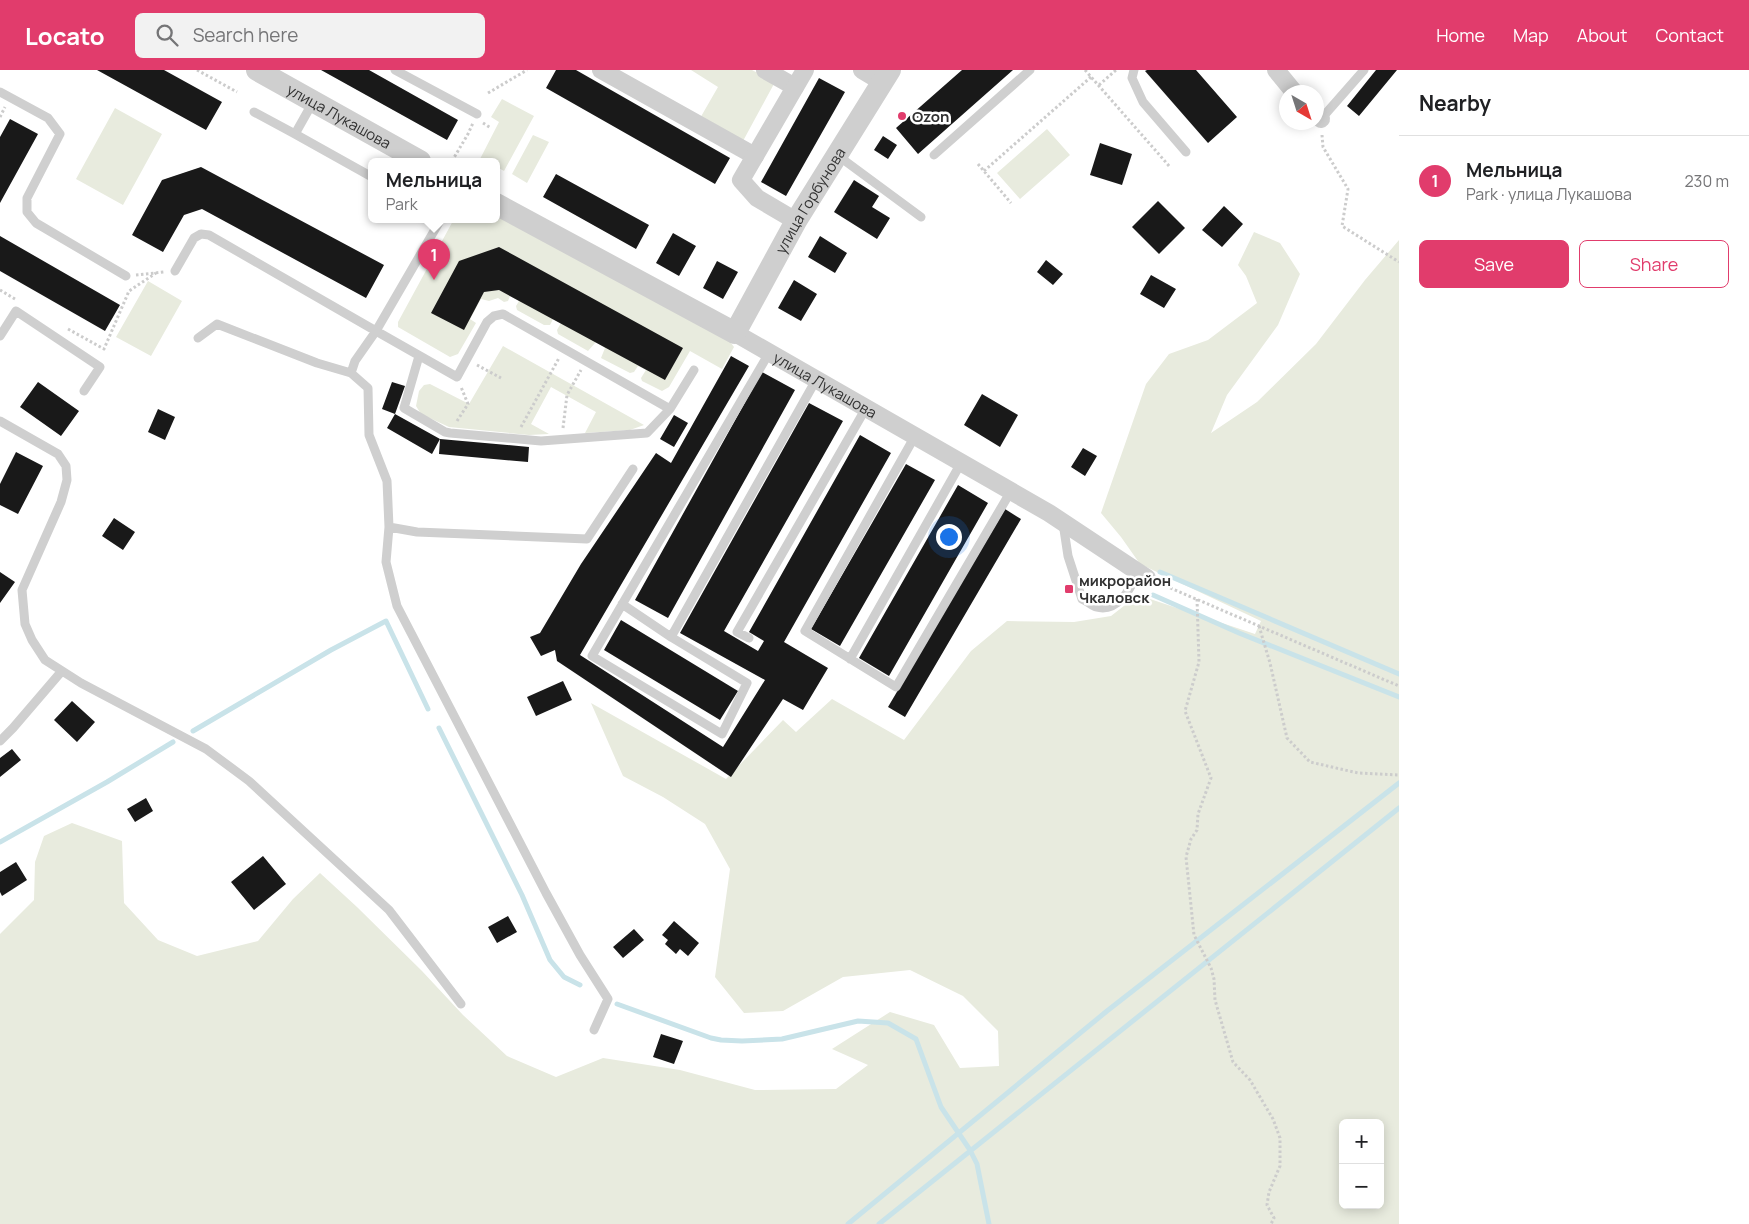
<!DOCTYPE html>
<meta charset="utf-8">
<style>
:root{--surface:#fff;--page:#f2f2f2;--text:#202124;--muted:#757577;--line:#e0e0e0;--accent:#e13c6c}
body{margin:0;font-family:Manrope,sans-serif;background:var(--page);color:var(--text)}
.controls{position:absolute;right:15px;bottom:15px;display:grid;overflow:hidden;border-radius:8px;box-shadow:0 2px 12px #0003}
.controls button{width:45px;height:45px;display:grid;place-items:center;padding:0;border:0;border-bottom:1px solid var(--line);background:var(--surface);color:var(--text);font:25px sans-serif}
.compass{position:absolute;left:1279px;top:15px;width:45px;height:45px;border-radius:50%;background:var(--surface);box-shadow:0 2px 12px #0003;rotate:141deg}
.you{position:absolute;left:948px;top:466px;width:18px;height:18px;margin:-12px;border:4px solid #fff;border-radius:50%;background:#1a73e8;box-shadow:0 0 0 8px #1a73e833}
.badge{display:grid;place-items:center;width:32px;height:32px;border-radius:50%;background:var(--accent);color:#fff;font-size:16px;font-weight:700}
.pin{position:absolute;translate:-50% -41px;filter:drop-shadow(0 1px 2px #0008)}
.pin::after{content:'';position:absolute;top:26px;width:18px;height:15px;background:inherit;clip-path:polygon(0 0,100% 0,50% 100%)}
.popup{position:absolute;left:368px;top:88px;width:132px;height:65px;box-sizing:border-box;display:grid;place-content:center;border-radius:8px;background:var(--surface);filter:drop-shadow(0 1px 4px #0005);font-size:16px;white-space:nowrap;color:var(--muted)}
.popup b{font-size:19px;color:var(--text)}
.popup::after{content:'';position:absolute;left:50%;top:100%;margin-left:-10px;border:10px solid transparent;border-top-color:var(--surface)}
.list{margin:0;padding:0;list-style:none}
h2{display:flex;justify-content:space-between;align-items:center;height:65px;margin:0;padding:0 20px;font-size:21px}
h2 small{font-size:16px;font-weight:400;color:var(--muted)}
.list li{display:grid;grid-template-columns:32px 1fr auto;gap:15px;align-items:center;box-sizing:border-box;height:90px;padding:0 20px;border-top:1px solid var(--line)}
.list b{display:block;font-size:19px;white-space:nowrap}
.list p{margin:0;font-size:16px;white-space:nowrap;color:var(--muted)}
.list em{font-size:16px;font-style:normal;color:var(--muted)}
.actions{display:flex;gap:10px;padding:15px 20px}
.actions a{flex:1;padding:11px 0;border:1px solid var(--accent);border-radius:8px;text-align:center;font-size:18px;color:var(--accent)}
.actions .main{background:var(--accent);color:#fff}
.icon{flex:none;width:28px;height:28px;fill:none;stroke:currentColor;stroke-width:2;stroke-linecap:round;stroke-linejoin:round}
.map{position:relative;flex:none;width:1399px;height:1154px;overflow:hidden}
header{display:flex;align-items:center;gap:30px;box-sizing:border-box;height:70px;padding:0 25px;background:var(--accent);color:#fff}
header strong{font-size:24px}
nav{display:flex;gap:28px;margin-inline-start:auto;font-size:18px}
.search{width:350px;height:45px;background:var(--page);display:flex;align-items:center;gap:12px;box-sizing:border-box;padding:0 18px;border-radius:8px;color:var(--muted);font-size:19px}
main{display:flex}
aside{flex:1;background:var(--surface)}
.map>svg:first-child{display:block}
</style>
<header>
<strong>Locato</strong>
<div class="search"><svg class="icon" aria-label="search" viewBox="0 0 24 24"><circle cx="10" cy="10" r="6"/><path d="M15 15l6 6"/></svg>Search here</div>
<nav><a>Home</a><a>Map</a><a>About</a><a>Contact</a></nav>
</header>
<main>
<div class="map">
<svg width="1399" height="1154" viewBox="0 0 1399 1154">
<rect width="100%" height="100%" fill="#fff"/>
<path fill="#e8ebde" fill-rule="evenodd" d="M 691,0 L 752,0 L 775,12 L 743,71 L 699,50 L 718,17 Z
M 502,29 L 534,46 L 504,101 L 497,97 L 496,91 L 485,91 L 480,89 L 499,52 L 491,47 Z
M 115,38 L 162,64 L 123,135 L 76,109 Z
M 1047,59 L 1070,85 L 1020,129 L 997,103 Z
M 533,65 L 549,72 L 527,113 L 512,104 Z
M 497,139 L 728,269 L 734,277 L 722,299 L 690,281 L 669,317 L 662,321 L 642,311 L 641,308 L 646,300 L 638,296 L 634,302 L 630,303 L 601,288 L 605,278 L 596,272 L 588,281 L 558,264 L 557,260 L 561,253 L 553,249 L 550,255 L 544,255 L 517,240 L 516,236 L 519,231 L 510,226 L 508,231 L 504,232 L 498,228 L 489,231 L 481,229 L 470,249 L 476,253 L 458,284 L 450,287 L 398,257 L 398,252 L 454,149 L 496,149 Z
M 1254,162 L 1280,173 L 1300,204 L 1278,255 L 1227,325 L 1211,363 L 1257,332 L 1316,274 L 1365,210 L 1399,170 L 1399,1154 L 0,1154 L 0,864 L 34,830 L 35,792 L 44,766 L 72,753 L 122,771 L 124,833 L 158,870 L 197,886 L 258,871 L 293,829 L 320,803 L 357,837 L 422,901 L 463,945 L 507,986 L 556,1007 L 603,988 L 680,1000 L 755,1020 L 836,1019 L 868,995 L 832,979 L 890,942 L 934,955 L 960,998 L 999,996 L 998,961 L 963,926 L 910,900 L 843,907 L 783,941 L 744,943 L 715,907 L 730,799 L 705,754 L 663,727 L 623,706 L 591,633 L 726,709 L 783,650 L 796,662 L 832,629 L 904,670 L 971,581 L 1007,551 L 1074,552 L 1111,546 L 1138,525 L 1255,564 L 1261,551 L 1140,494 L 1121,467 L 1101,443 L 1146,314 L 1169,284 L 1208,270 L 1257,233 L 1246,206 L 1238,195 ZM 1343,1053 L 1380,1053 L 1380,1135 L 1343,1135 Z
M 148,211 L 182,231 L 151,286 L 116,267 Z
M 503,276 L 644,355 L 630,360 L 585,363 L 596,342 L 551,317 L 531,354 L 549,364 L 529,365 L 449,357 L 421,344 L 416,336 L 419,321 L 424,315 L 430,314 L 469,334 Z"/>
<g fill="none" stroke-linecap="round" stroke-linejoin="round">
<path stroke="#c9e3e9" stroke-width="5" d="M 1160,502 L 1399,604
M 1153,525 L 1239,563 L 1399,627
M 439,658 L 522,825 L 550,890 L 564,907 L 580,915
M 193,661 L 331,580 L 386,551 L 428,639
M 0,772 L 107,712 L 173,672
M 617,934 L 711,968 L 721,970 L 742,971 L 782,969 L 858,951 L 888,953 L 916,969 L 941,1037 L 970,1080 L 977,1094 L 989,1154
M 848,1154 L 1107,941 L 1399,713
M 879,1154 L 1399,738"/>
</g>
<path fill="#191919" d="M 97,0 L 164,0 L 222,32 L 206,60 Z
M 321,0 L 369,0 L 458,50 L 447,70 Z
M 556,0 L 576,0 L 730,88 L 715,114 L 546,18 Z
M 962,0 L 1013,0 L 918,84 L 896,58 Z
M 1147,0 L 1196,0 L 1237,47 L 1208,73 L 1145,1 Z
M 1376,0 L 1397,0 L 1359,46 L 1347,36 Z
M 819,8 L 845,22 L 786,126 L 761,112 Z
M 10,49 L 38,64 L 0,133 L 0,67 Z
M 883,66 L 897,75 L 888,89 L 874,80 Z
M 1100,73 L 1132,84 L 1122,115 L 1090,105 Z
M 201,97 L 384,195 L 366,228 L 202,139 L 184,145 L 163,182 L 132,165 L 162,110 Z
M 556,104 L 649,155 L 636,179 L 543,127 Z
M 854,110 L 879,126 L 872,137 L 890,148 L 877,169 L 834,142 Z
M 1158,131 L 1185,158 L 1159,184 L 1132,157 Z
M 1224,136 L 1243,154 L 1222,177 L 1202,160 Z
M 673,163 L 696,176 L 679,206 L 656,193 Z
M 0,166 L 120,235 L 105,261 L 0,201 Z
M 820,166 L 847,183 L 835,203 L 808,187 Z
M 499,177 L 683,278 L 665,310 L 499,220 L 484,222 L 464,260 L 431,243 L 459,191 Z
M 1046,190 L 1063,204 L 1053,215 L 1037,202 Z
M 717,191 L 738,202 L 723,229 L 703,218 Z
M 1151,205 L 1176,219 L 1164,238 L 1140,224 Z
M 794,210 L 817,224 L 801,251 L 778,238 Z
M 731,286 L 749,296 L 580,585 L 723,677 L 765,610 L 680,563 L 809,333 L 843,351 L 724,561 L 758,581 L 764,571 L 749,562 L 860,365 L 891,383 L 784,572 L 828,598 L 803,640 L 783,629 L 731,707 L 557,591 L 555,580 L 541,586 L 530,567 L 540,563 L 581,494 L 656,383 L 671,393 Z
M 762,302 L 795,320 L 668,548 L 635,530 Z
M 38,312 L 79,341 L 61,366 L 20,337 Z
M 392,312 L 405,316 L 395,344 L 382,339 Z
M 982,324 L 1018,345 L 1000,377 L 964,355 Z
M 158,339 L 175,347 L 165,370 L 148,362 Z
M 395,344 L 440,369 L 432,384 L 387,358 Z
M 674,345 L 688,353 L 674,377 L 660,369 Z
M 440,369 L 529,377 L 528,392 L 439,384 Z
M 1083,378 L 1097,386 L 1085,406 L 1071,397 Z
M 16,382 L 43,396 L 18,444 L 0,435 L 0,414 Z
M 906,394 L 935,410 L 840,576 L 811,559 Z
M 958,415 L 988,433 L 889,606 L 859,588 Z
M 1005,439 L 1021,449 L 905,647 L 888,637 Z
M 114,448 L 135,462 L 123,480 L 102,466 Z
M 0,502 L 15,512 L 0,533 Z
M 621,550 L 738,621 L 720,650 L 604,580 Z
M 563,611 L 572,630 L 536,646 L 527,627 Z
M 72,631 L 95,652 L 77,672 L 54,650 Z
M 12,679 L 21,690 L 0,707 L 0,688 Z
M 146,728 L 153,741 L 135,752 L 127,739 Z
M 263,786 L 286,814 L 254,840 L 231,812 Z
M 16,792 L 27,810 L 2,826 L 0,822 L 0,802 Z
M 508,846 L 517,862 L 497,873 L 488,857 Z
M 674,851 L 699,873 L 688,886 L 680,879 L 676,884 L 665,874 L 668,870 L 662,865 Z
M 634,859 L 644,870 L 623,888 L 613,877 Z
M 661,964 L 683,971 L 674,994 L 653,987 Z"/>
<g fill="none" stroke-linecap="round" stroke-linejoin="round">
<path stroke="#ccc" stroke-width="3" stroke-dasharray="2.5 2.5" stroke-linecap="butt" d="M 197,0 L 237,22
M 1085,0 L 1170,97
M 1099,15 L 1116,0
M 488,23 L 527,0
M 0,47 L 5,37
M 483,53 L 491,58
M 1322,65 L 1323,77 L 1348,119 L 1342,156 L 1399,192
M 452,91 L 468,64 L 473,53
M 978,94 L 1011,133
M 984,101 L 1091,7
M 136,205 L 164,202
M 0,220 L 15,229
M 68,259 L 104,279 L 129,221 L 156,203
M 477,295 L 501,308
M 457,351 L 468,334 L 461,317
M 521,357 L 559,288
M 563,358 L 567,325 L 581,300
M 1161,514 L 1399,616
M 1197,529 L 1199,592 L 1185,641 L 1211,708 L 1198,744 L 1197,760 L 1191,769 L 1186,787 L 1194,865 L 1211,898 L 1214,909 L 1215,930 L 1233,992 L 1250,1010 L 1273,1049 L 1280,1068 L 1280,1096 L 1269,1122 L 1267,1135 L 1274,1148 L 1271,1154
M 1259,556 L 1270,593 L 1287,668 L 1310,692 L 1358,703 L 1399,705"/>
<path stroke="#cfcfcf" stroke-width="9" d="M 395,0 L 477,44
M 1134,0 L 1132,8 L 1143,32 L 1186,82
M 0,22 L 48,48 L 60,64 L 27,128 L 27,142 L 36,153 L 126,206
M 313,32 L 295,64 L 372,107
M 254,42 L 295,64
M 1321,49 L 1364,0
M 837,85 L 921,147
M 934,85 L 1030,0
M 441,149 L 376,261 L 457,307 L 487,252 L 494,246 L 503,244 L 670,339 L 694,300
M 175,201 L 194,168 L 201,164 L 209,165 L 376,261 L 355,291 L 351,303
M 0,266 L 16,241 L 100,297 L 84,321
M 198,268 L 217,254 L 317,293 L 351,303 L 368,318 L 369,365 L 387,411 L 389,457 L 386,492 L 397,536 L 546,823 L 580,885 L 608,929 L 594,960
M 419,286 L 404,338 L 445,362 L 450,363 L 541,371 L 647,363 L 670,339
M 0,351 L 58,384 L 66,396 L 67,410 L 61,432 L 22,520 L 25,554 L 32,570 L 45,590 L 81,613 L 206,679 L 249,711 L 389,840 L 461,934
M 915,366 L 805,561 L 896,617 L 1011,421
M 1063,453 L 1068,486 L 1082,529 C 1087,531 1092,536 1096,537 C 1118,543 1130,519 1139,502
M 389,457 L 417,462 L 587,469 L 633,399
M 622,534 L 671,567 L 747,613 L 722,664 L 592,586 L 769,283
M 671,567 L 816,310
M 749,568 L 737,562 L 866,338
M 850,589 L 961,393
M 0,671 L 13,658 L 61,602"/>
<g stroke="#cfcfcf" stroke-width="18">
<path d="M 601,0 L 755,86"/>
<path d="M 765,0 L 795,17"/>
<path d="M 862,0 L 882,12"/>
<path d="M 1276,0 L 1294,22"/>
<path d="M 1316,45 L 1321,49"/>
<path d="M 796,151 L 757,128 L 741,110 L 805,0"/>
<path id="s1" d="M 735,263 L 1049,443 L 1147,508"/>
</g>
<g stroke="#cfcfcf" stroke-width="22">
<path id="s2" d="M 257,0 L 420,91"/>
<path id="s3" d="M 496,134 L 735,263 L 796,151 L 890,0"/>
</g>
</g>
<g fill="#e13c6c" stroke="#fff" stroke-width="2">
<circle cx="902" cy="46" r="5"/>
<rect x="1064" y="514" width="10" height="10" rx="2.5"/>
</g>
<g text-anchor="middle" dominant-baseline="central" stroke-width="5" stroke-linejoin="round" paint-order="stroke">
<g font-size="15" fill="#323232" stroke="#fff">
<text stroke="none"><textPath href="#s2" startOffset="94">улица Лукашова</textPath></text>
<text stroke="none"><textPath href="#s3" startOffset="424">улица Горбунова</textPath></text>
<text stroke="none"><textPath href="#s1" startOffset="104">улица Лукашова</textPath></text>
</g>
<g font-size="15" font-weight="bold" fill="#323232" stroke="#fff" text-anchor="start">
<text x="912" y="46">Ozon</text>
<text x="1079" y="510">микрорайон<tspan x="1079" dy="17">Чкаловск</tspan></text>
</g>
</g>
</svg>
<div class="controls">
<button>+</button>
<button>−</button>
</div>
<svg class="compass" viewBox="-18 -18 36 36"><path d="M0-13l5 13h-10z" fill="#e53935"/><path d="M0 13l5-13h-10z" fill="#757577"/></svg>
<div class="you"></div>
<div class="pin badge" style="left:434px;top:210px">1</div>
<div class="popup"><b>Мельница</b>Park</div>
</div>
<aside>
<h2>Nearby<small></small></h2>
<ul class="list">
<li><span class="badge">1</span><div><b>Мельница</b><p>Park · улица Лукашова</p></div><em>230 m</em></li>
</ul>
<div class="actions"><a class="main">Save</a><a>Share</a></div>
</aside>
</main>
